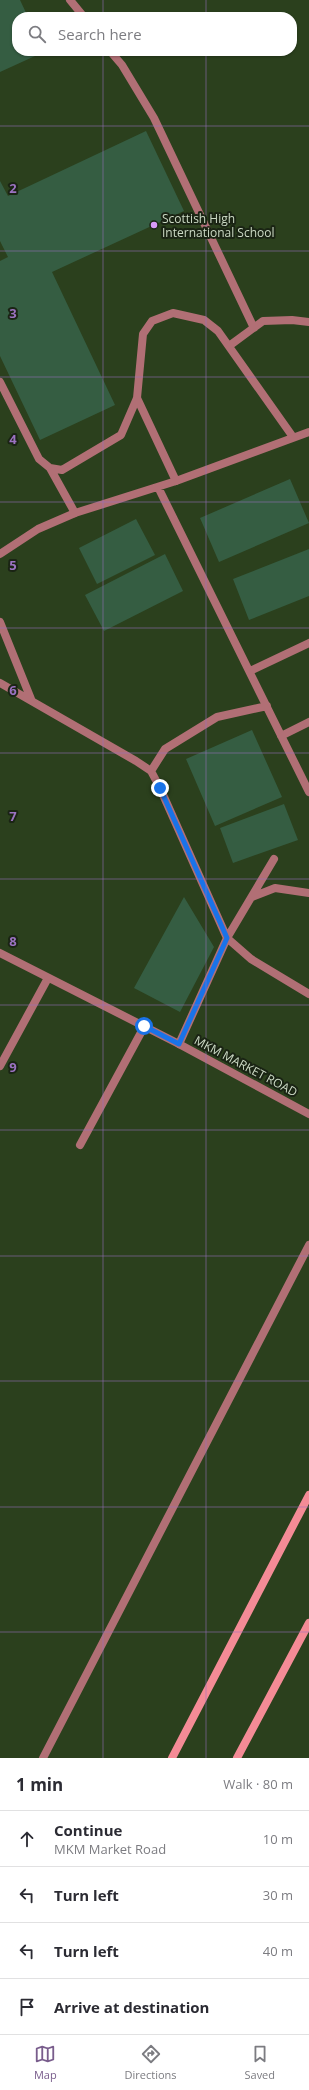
<!DOCTYPE html>
<meta charset="utf-8">
<style>
:root{--surface:#fff;--page:#f7f7f7;--text:#2b2b33;--muted:#7c7c81;--line:#e1e1e2;--accent:#795d8c}
body{margin:0;font-family:"Open Sans",sans-serif;background:var(--page);color:var(--text)}
.stop{position:absolute;width:12px;height:12px;margin:-9px;border:3px solid #1a73e8;border-radius:50%;background:#fff}
.stop.end{background:#1a73e8;border-color:#fff;box-shadow:0 1px 4px #0008}
.list{margin:0;padding:0;list-style:none}
h2{display:flex;justify-content:space-between;align-items:center;height:52px;margin:0;padding:0 16px;font-size:17px}
h2 small{font-size:13px;font-weight:400;color:var(--muted)}
.list li{display:grid;grid-template-columns:26px 1fr auto;gap:12px;align-items:center;box-sizing:border-box;height:56px;padding:0 16px;border-top:1px solid var(--line)}
.list b{display:block;font-size:15px;white-space:nowrap}
.list p{margin:0;font-size:13px;white-space:nowrap;color:var(--muted)}
.list em{font-size:13px;font-style:normal;color:var(--muted)}
.icon{flex:none;width:22px;height:22px;fill:none;stroke:currentColor;stroke-width:2;stroke-linecap:round;stroke-linejoin:round}
.map{position:relative;flex:none;width:309px;height:1758px;overflow:hidden}
.search{position:absolute;background:var(--surface);box-shadow:0 1px 3px #0004;left:12px;right:12px;top:12px;height:44px;display:flex;align-items:center;gap:10px;box-sizing:border-box;padding:0 14px;border-radius:16px;color:var(--muted);font-size:15px}
.sheet{height:276px;background:var(--surface)}
nav{display:flex;justify-content:space-around;align-items:center;box-sizing:border-box;height:56px;border-top:1px solid var(--line);background:var(--surface);font-size:11px;color:var(--muted)}
nav a{display:grid;justify-items:center;gap:2px}
nav .on{color:var(--accent)}
.map>svg:first-child{display:block}
</style>
<div class="map">
<svg width="309" height="1758" viewBox="0 0 309 1758">
<rect width="100%" height="100%" fill="#2b401d"/>
<path fill="#355d42" d="M 0,0 L 20,0 L 28,17 L 17,17 L 17,51 L 46,51 L 0,72 Z
M 146,131 L 184,211 L 52,272 L 115,405 L 40,440 L 0,356 L 0,261 L 8,257 L 0,241 L 0,181 L 8,196 Z
M 290,479 L 309,523 L 219,562 L 200,518 Z
M 136,519 L 155,555 L 97,584 L 79,548 Z
M 309,549 L 309,596 L 249,620 L 233,579 Z
M 165,554 L 183,591 L 104,631 L 85,595 Z
M 252,730 L 282,797 L 215,826 L 186,759 Z
M 284,804 L 298,840 L 233,863 L 220,828 Z
M 184,897 L 214,947 L 180,1012 L 134,988 Z"/>
<g fill="none" stroke-linecap="round" stroke-linejoin="round">
<path stroke="#b16f75" stroke-width="8" d="M 70,0 L 84,17
M 110,51 L 122,65 L 154,118 L 254,328
M 229,346 L 263,321 L 292,320 L 309,322
M 0,382 L 39,459 L 50,468 L 62,470 L 121,435 L 137,398 L 143,334 L 152,321 L 173,313 L 204,320 L 218,331 L 293,437
M 137,398 L 176,481
M 50,468 L 75,513
M 0,1066 L 48,978
M 80,1145 L 144,1027"/>
<path stroke="#b16f75" stroke-width="8" d="M 158,487 L 309,792
M 0,554 L 38,529 L 75,513 L 176,481 L 309,432
M 0,622 L 31,699
M 250,671 L 309,643
M 0,683 L 136,761 L 151,771 L 160,788 L 227,938 L 179,1044
M 281,736 L 309,722
M 151,771 L 165,749 L 217,717 L 267,706
M 274,859 L 227,938 L 251,959 L 309,994
M 252,897 L 275,888 L 309,893
M 43,1758 L 309,1245"/>
<path stroke="#b16f75" stroke-width="8" d="M 0,953 L 179,1044 L 309,1114"/>
<path stroke="#f48b96" stroke-width="8" d="M 172,1758 L 309,1495
M 237,1758 L 309,1623"/>
</g>
<g fill="none" stroke-linecap="round" stroke-linejoin="round">
<path stroke="#1a73e8" stroke-width="5" d="M 144,1026 L 179,1044 L 227,938 L 160,788"/>
</g>
<path fill="none" stroke="#9b72c1" stroke-width="1" stroke-opacity="0.55" d="M 103,0 L 103,17M 206,0 L 206,17M 103,51 L 103,1758M 206,51 L 206,1758M 0,126 L 309,126M 0,251 L 309,251M 0,377 L 309,377M 0,502 L 309,502M 0,628 L 309,628M 0,753 L 309,753M 0,879 L 309,879M 0,1005 L 309,1005M 0,1130 L 309,1130M 0,1256 L 309,1256M 0,1381 L 309,1381M 0,1507 L 309,1507M 0,1632 L 309,1632"/>
<circle fill="#d89af8" stroke="#1a2414" stroke-width="1.5" cx="154" cy="225" r="4"/>
<g text-anchor="middle" dominant-baseline="central" stroke-width="4" stroke-linejoin="round" paint-order="stroke">
<g font-size="12" fill="#ccdac5" stroke="#1a2414" text-anchor="start">
<text x="162" y="218">Scottish High<tspan x="162" dy="14">International School</tspan></text>
</g>
<g font-size="12" fill="#ccdac5" stroke="#1a2414">
<text transform="translate(246 1066) rotate(28)">MKM MARKET ROAD</text>
</g>
</g>
<g font-size="13" text-anchor="middle" font-weight="bold" fill="#9b72c1" stroke="#1a2414" stroke-width="4" stroke-linejoin="round" paint-order="stroke">
<text x="13" y="193">2</text>
<text x="13" y="318">3</text>
<text x="13" y="444">4</text>
<text x="13" y="570">5</text>
<text x="13" y="695">6</text>
<text x="13" y="821">7</text>
<text x="13" y="946">8</text>
<text x="13" y="1072">9</text>
</g>
</svg>
<div class="stop" style="left:144px;top:1026px"></div>
<div class="stop end" style="left:160px;top:788px"></div>
<div class="search"><svg class="icon" aria-label="search" viewBox="0 0 24 24"><circle cx="10" cy="10" r="6"/><path d="M15 15l6 6"/></svg>Search here</div>
</div>
<section class="sheet">
<h2>1 min<small>Walk · 80 m</small></h2>
<ul class="list">
<li><svg class="icon" aria-label="ahead" viewBox="0 0 24 24"><path d="M12 20V5M6 11l6-6 6 6"/></svg><div><b>Continue</b><p>MKM Market Road</p></div><em>10 m</em></li>
<li><svg class="icon" aria-label="left" viewBox="0 0 24 24"><path d="M17 20v-9H6M10 6l-5 5 5 5"/></svg><div><b>Turn left</b></div><em>30 m</em></li>
<li><svg class="icon" aria-label="left" viewBox="0 0 24 24"><path d="M17 20v-9H6M10 6l-5 5 5 5"/></svg><div><b>Turn left</b></div><em>40 m</em></li>
<li><svg class="icon" aria-label="arrive" viewBox="0 0 24 24"><path d="M6 21V4h12l-3 4 3 4H6"/></svg><div><b>Arrive at destination</b></div></li>
</ul>
</section>
<nav>
<a class="on"><svg class="icon" aria-label="map" viewBox="0 0 24 24"><path d="M3 6l6-2 6 2 6-2v14l-6 2-6-2-6 2zM9 4v14M15 6v14"/></svg>Map</a>
<a><svg class="icon" aria-label="directions" viewBox="0 0 24 24"><path d="M12 3l9 9-9 9-9-9zM9 14v-3h6M13 9l2 2-2 2"/></svg>Directions</a>
<a><svg class="icon" aria-label="saved" viewBox="0 0 24 24"><path d="M7 4h10v16l-5-4-5 4z"/></svg>Saved</a>
</nav>
